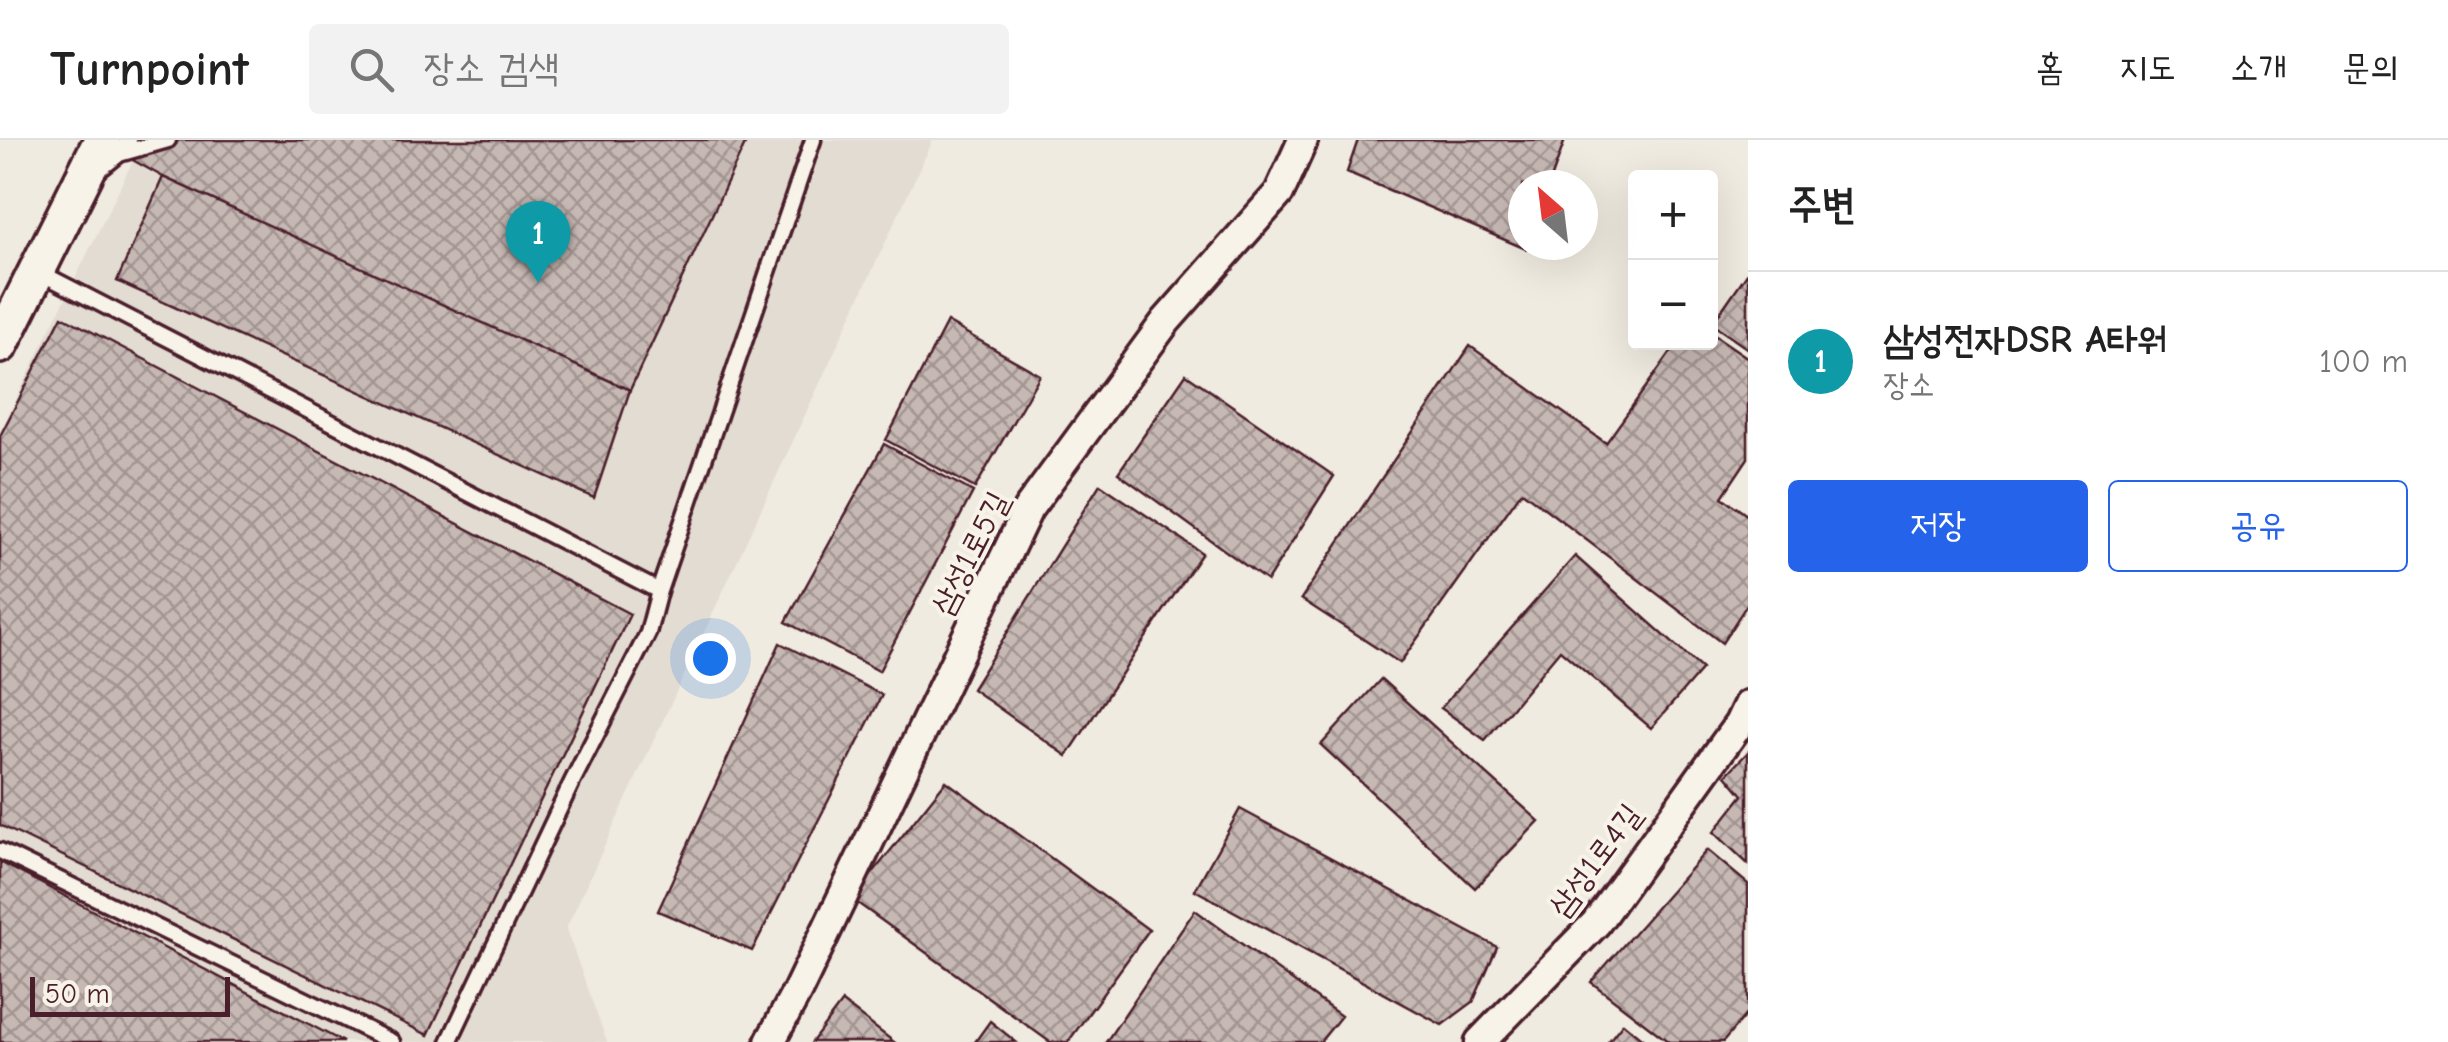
<!DOCTYPE html>
<html lang="ko">
<meta charset="utf-8">
<style>
:root{--surface:#fff;--page:#f2f2f2;--text:#222;--muted:#767676;--line:#e0e0e0;--accent:#2563eb}
body{margin:0;font-family:"Comic Neue","Poor Story",sans-serif;background:var(--page);color:var(--text)}
.controls{position:absolute;right:30px;top:30px;display:grid;overflow:hidden;border-radius:10px;box-shadow:0 10px 40px #0002}
.controls button{width:90px;height:90px;display:grid;place-items:center;padding:0;border:0;border-bottom:2px solid var(--line);background:var(--surface);color:var(--text);font:50px sans-serif}
.compass{position:absolute;left:1508px;top:30px;width:90px;height:90px;border-radius:50%;background:var(--surface);box-shadow:0 10px 40px #0002;rotate:332deg}
.scale{position:absolute;left:30px;bottom:25px;width:200px;box-sizing:border-box;padding-left:10px;border:5px solid #4a1f2b;border-top:0;font-size:28px;line-height:35px;white-space:nowrap;color:#4a1f2b;-webkit-text-stroke:8px #f7f3e8;paint-order:stroke}
.you{position:absolute;left:710px;top:518px;width:35px;height:35px;margin:-25px;border:8px solid #fff;border-radius:50%;background:#1a73e8;box-shadow:0 0 0 15px #1a73e833}
.badge{display:grid;place-items:center;width:65px;height:65px;border-radius:50%;background:var(--accent);color:#fff;font-size:32px;font-weight:700}
.pin{position:absolute;translate:-50% -82px;filter:drop-shadow(0 2px 5px #0008)}
.pin::after{content:'';position:absolute;top:52px;width:35px;height:30px;background:inherit;clip-path:polygon(0 0,100% 0,50% 100%)}
.list{margin:0;padding:0;list-style:none}
h2{display:flex;justify-content:space-between;align-items:center;height:130px;margin:0;padding:0 40px;font-size:42px}
h2 small{font-size:32px;font-weight:400;color:var(--muted)}
.list li{display:grid;grid-template-columns:65px 1fr auto;gap:30px;align-items:center;box-sizing:border-box;height:180px;padding:0 40px;border-top:2px solid var(--line)}
.list b{display:block;font-size:38px;white-space:nowrap}
.list p{margin:0;font-size:32px;white-space:nowrap;color:var(--muted)}
.list em{font-size:32px;font-style:normal;color:var(--muted)}
.actions{display:flex;gap:20px;padding:30px 40px}
.actions a{flex:1;padding:22px 0;border:2px solid var(--accent);border-radius:10px;text-align:center;font-size:35px;color:var(--accent)}
.actions .main{background:var(--accent);color:#fff}
.icon{flex:none;width:55px;height:55px;fill:none;stroke:currentColor;stroke-width:2;stroke-linecap:round;stroke-linejoin:round}
.map{position:relative;flex:none;width:1748px;height:902px;overflow:hidden}
header{display:flex;align-items:center;gap:60px;box-sizing:border-box;height:140px;padding:0 50px;background:var(--surface);border-bottom:2px solid var(--line)}
header strong{font-size:48px}
nav{display:flex;gap:55px;margin-inline-start:auto;font-size:35px}
.search{width:700px;height:90px;background:var(--page);display:flex;align-items:center;gap:25px;box-sizing:border-box;padding:0 35px;border-radius:10px;color:var(--muted);font-size:38px}
main{display:flex}
aside{flex:1;background:var(--surface)}
.map>svg:first-child{display:block}
</style>
<header>
<strong>Turnpoint</strong>
<div class="search"><svg class="icon" aria-label="search" viewBox="0 0 24 24"><circle cx="10" cy="10" r="6"/><path d="M15 15l6 6"/></svg>장소 검색</div>
<nav><a>홈</a><a>지도</a><a>소개</a><a>문의</a></nav>
</header>
<main>
<div class="map">
<svg width="1748" height="902" viewBox="0 0 1748 902">
<defs>
<pattern id="building-cross-hatch" width="8" height="8" patternUnits="userSpaceOnUse" patternTransform="scale(2.5)"><rect width="8" height="8" fill="#c6b8b3"/><path d="M0 0l8 8M0 8l8-8" fill="none" stroke="#a39592"/></pattern>
</defs>
<rect width="100%" height="100%" fill="#f0ebe0"/>
<filter id="ink" filterUnits="userSpaceOnUse"><feTurbulence type="fractalNoise" baseFrequency=".01" numOctaves="2"/><feDisplacementMap in="SourceGraphic" scale="20" xChannelSelector="R" yChannelSelector="G"/><feConvolveMatrix kernelMatrix="1 2 1 2 8 2 1 2 1" color-interpolation-filters="sRGB"/></filter>
<g filter="url(#ink)">
<path fill="#e3dcd2" d="M 143,0 L 933,0 L 566,789 L 607,902 L 0,902 L 0,292 Z"/>
<path fill="url(#building-cross-hatch)" stroke="#4a1f2b" stroke-width="2.5" d="M 129,0 L 747,0 L 630,250 L 163,37 L 122,14 Z
M 1358,0 L 1565,0 L 1549,45 L 1523,45 L 1526,109 L 1347,32 Z
M 163,37 L 630,250 L 594,358 L 117,141 Z
M 1748,132 L 1748,209 L 1712,184 Z
M 62,176 L 630,474 L 428,895 L 0,685 L 0,296 Z
M 947,182 L 1040,235 L 975,348 L 886,300 Z
M 1710,192 L 1748,218 L 1748,318 L 1722,357 L 1748,376 L 1748,463 L 1722,503 L 1522,351 L 1400,523 L 1301,459 L 1470,206 L 1606,303 L 1678,202 L 1710,202 Z
M 1186,234 L 1334,336 L 1267,441 L 1118,333 Z
M 884,304 L 973,352 L 879,531 L 786,482 Z
M 1100,344 L 1202,413 L 1067,616 L 972,549 Z
M 1575,416 L 1702,529 L 1651,588 L 1560,510 L 1485,600 L 1441,568 Z
M 780,503 L 882,555 L 752,811 L 658,771 Z
M 1381,539 L 1539,681 L 1475,748 L 1321,605 Z
M 1748,612 L 1748,724 L 1714,692 L 1743,655 L 1726,635 Z
M 946,641 L 1149,790 L 1068,902 L 1050,902 L 852,759 Z
M 1240,669 L 1497,807 L 1473,862 L 1442,885 L 1195,750 Z
M 1707,710 L 1748,744 L 1748,872 L 1723,902 L 1669,902 L 1591,842 Z
M 0,722 L 343,902 L 0,902 Z
M 1195,770 L 1341,876 L 1320,902 L 1106,902 Z
M 842,862 L 894,902 L 812,902 Z
M 990,881 L 1016,902 L 975,902 Z
M 1623,883 L 1646,902 L 1608,902 Z"/>
<g fill="none" stroke-linecap="round" stroke-linejoin="round">
<defs>
<path id="service" d="M 119,14 L 168,0
M 98,31 L 118,15 L 129,0
M 37,131 L 659,451
M 0,711 L 392,902
M 449,902 L 572,642 L 648,493 L 659,451 L 813,0"/>
<path id="minor" d="M 770,902 L 797,852 L 1028,369 L 1166,181 L 1279,53 L 1303,0
M 1480,902 L 1596,783 L 1739,584 L 1748,565"/>
<path id="tertiary" d="M 0,205 L 102,0"/>
</defs>
<use href="#service" stroke="#4a1f2b" stroke-width="21"/>
<use href="#minor" stroke="#4a1f2b" stroke-width="35"/>
<use href="#tertiary" stroke="#4a1f2b" stroke-width="42"/>
<use href="#service" stroke="#f7f3e8" stroke-width="14"/>
<use href="#minor" stroke="#f7f3e8" stroke-width="28"/>
<use href="#tertiary" stroke="#f7f3e8" stroke-width="35"/>
</g>
</g>
<g text-anchor="middle" dominant-baseline="central" stroke-width="8" stroke-linejoin="round" paint-order="stroke">
<g font-size="32" fill="#4a1f2b" stroke="#f7f3e8">
<text transform="translate(970 413) rotate(-63)">삼성1로5길</text>
<text transform="translate(1595 720) rotate(-53)">삼성1로4길</text>
</g>
</g>
</svg>
<div class="controls">
<button>+</button>
<button>−</button>
</div>
<svg class="compass" viewBox="-18 -18 36 36"><path d="M0-13l5 13h-10z" fill="#e53935"/><path d="M0 13l5-13h-10z" fill="#767676"/></svg>
<div class="scale">50 m</div>
<div class="you"></div>
<div class="pin badge" style="left:538px;top:143px;background:#0f9aa8">1</div>
</div>
<aside>
<h2>주변<small></small></h2>
<ul class="list">
<li><span class="badge" style="background:#0f9aa8">1</span><div><b>삼성전자DSR A타워</b><p>장소</p></div><em>100 m</em></li>
</ul>
<div class="actions"><a class="main">저장</a><a>공유</a></div>
</aside>
</main>
